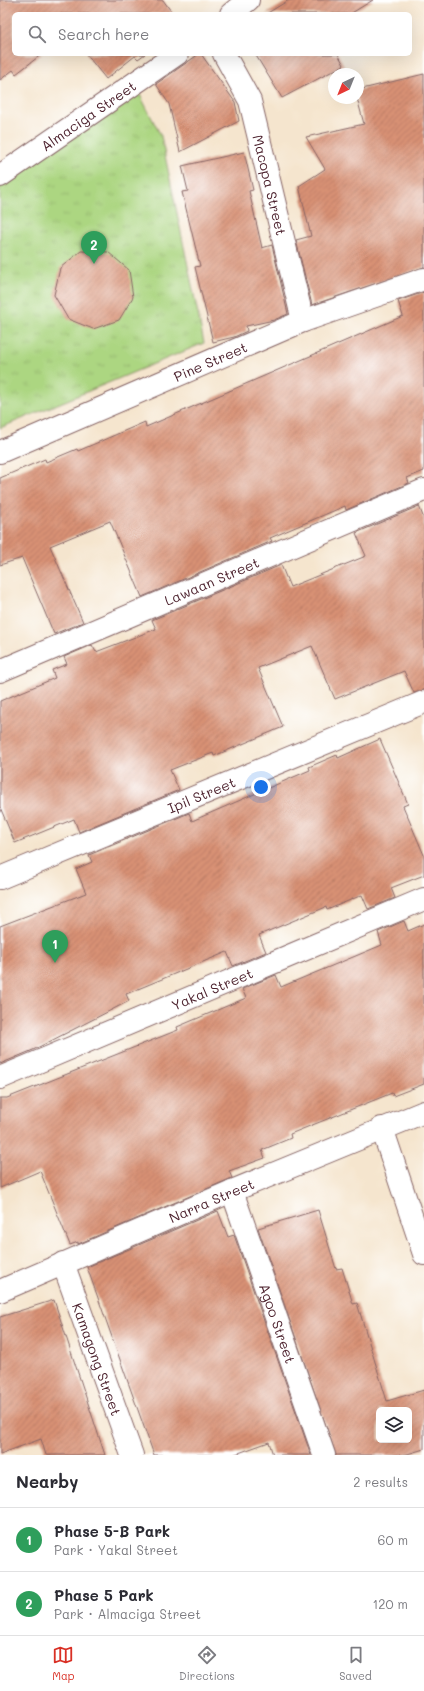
<!DOCTYPE html>
<meta charset="utf-8">
<style>
:root{--surface:#fff;--page:#f7f7f7;--text:#2b2b33;--muted:#7c7c81;--line:#e1e1e2;--accent:#d93025}
body{margin:0;font-family:Mali,sans-serif;background:var(--page);color:var(--text)}
.controls{position:absolute;right:12px;bottom:12px;display:grid;overflow:hidden;border-radius:6px;box-shadow:0 4px 16px #0002}
.controls button{width:36px;height:36px;display:grid;place-items:center;padding:0;border:0;border-bottom:1px solid var(--line);background:var(--surface);color:var(--text);font:20px sans-serif}
.compass{position:absolute;left:328px;top:68px;width:36px;height:36px;border-radius:50%;background:var(--surface);box-shadow:0 4px 16px #0002;rotate:223deg}
.you{position:absolute;left:261px;top:787px;width:14px;height:14px;margin:-10px;border:3px solid #fff;border-radius:50%;background:#1a73e8;box-shadow:0 0 0 6px #1a73e833}
.badge{display:grid;place-items:center;width:26px;height:26px;border-radius:50%;background:var(--accent);color:#fff;font-size:13px;font-weight:700}
.pin{position:absolute;translate:-50% -33px;filter:drop-shadow(0 1px 2px #0008)}
.pin::after{content:'';position:absolute;top:21px;width:14px;height:12px;background:inherit;clip-path:polygon(0 0,100% 0,50% 100%)}
.list{margin:0;padding:0;list-style:none}
h2{display:flex;justify-content:space-between;align-items:center;height:52px;margin:0;padding:0 16px;font-size:17px}
h2 small{font-size:13px;font-weight:400;color:var(--muted)}
.list li{display:grid;grid-template-columns:26px 1fr auto;gap:12px;align-items:center;box-sizing:border-box;height:64px;padding:0 16px;border-top:1px solid var(--line)}
.list b{display:block;font-size:15px;white-space:nowrap}
.list p{margin:0;font-size:13px;white-space:nowrap;color:var(--muted)}
.list em{font-size:13px;font-style:normal;color:var(--muted)}
.icon{flex:none;width:22px;height:22px;fill:none;stroke:currentColor;stroke-width:2;stroke-linecap:round;stroke-linejoin:round}
.map{position:relative;flex:none;width:424px;height:1455px;overflow:hidden}
.search{position:absolute;background:var(--surface);box-shadow:0 4px 16px #0002;left:12px;right:12px;top:12px;height:44px;display:flex;align-items:center;gap:10px;box-sizing:border-box;padding:0 14px;border-radius:6px;color:var(--muted);font-size:15px}
.sheet{height:180px;background:var(--surface)}
nav{display:flex;justify-content:space-around;align-items:center;box-sizing:border-box;height:56px;border-top:1px solid var(--line);background:var(--surface);font-size:11px;color:var(--muted)}
nav a{display:grid;justify-items:center;gap:2px}
nav .on{color:var(--accent)}
.map>svg:first-child{display:block}
</style>
<div class="map">
<svg width="424" height="1455" viewBox="0 0 424 1455">
<defs>
<pattern id="park-tufts" width="24" height="20" patternUnits="userSpaceOnUse"><rect width="24" height="20" fill="#acd681"/><path d="M3 7l-1-3M5 7V3M7 7l1-3M15 17l-1-3M17 17v-4M19 17l1-3" fill="none" stroke="#96b770"/></pattern>
<pattern id="building-hatch" width="6" height="6" patternUnits="userSpaceOnUse"><rect width="6" height="6" fill="#d89174"/><path d="M-1 1l2-2M0 6l6-6M5 7l2-2" fill="none" stroke="#b1765f"/></pattern>
</defs>
<rect width="100%" height="100%" fill="#fff"/>
<filter id="ink" filterUnits="userSpaceOnUse"><feTurbulence type="fractalNoise" baseFrequency=".025" numOctaves="2"/><feDisplacementMap in="SourceGraphic" scale="8" xChannelSelector="R" yChannelSelector="G"/><feConvolveMatrix kernelMatrix="1 2 1 2 8 2 1 2 1" color-interpolation-filters="sRGB"/></filter>
<filter id="wash" filterUnits="userSpaceOnUse"><feTurbulence type="fractalNoise" baseFrequency=".012" numOctaves="4" result="noise"/><feDisplacementMap in="SourceGraphic" scale="16" xChannelSelector="R" yChannelSelector="G"/><feGaussianBlur stdDeviation="0.9" result="paint"/><feColorMatrix in="noise" values="0 0 0 0 0 0 0 0 0 0 0 0 0 0 0 0 0 1.4 0 .05"/><feComposite in="paint" operator="in"/></filter>
<g filter="url(#wash)">
<rect width="100%" height="100%" fill="#f5e5ce"/>
<path fill="url(#park-tufts)" stroke="#7b7a56" d="M 137,89 L 161,136 L 204,343 L 0,428 L 0,185 Z"/>
<g id="blocks">
<path fill="url(#building-hatch)" fill-rule="evenodd" d="M 0,0 L 163,0 L 173,14 L 14,14 L 14,54 L 42,54 L 16,74 L 13,70 L 0,80 Z
M 289,0 L 373,0 L 350,14 L 266,14 Z
M 86,54 L 145,54 L 138,59 L 135,56 L 106,79 Z
M 199,54 L 201,54 L 235,102 L 239,121 L 180,152 L 169,104 L 156,84 Z
M 255,54 L 338,54 L 344,65 L 282,98 Z
M 424,74 L 424,267 L 312,305 L 296,240 L 311,236 L 299,186 L 325,169 L 306,137 L 364,124 L 357,98 L 358,90 Z
M 244,152 L 253,190 L 249,191 L 262,248 L 272,245 L 288,314 L 274,320 L 246,326 L 247,331 L 234,337 L 213,342 L 195,267 L 200,266 L 182,192 L 188,191 L 182,166 Z
M 81,251 L 108,252 L 129,270 L 133,297 L 119,320 L 93,329 L 68,319 L 54,295 L 60,268 Z
M 424,292 L 424,471 L 407,478 L 409,483 L 346,510 L 345,506 L 270,538 L 272,541 L 142,597 L 110,521 L 50,546 L 83,622 L 54,634 L 22,558 L 0,565 L 0,478 L 45,459 L 46,462 L 77,449 L 78,451 L 145,422 L 146,427 L 403,316 L 398,301 Z
M 419,506 L 424,519 L 424,690 L 414,693 L 404,671 L 335,699 L 312,646 L 258,668 L 283,727 L 214,756 L 213,753 L 170,770 L 179,790 L 79,832 L 74,819 L 15,843 L 0,807 L 0,701 L 55,678 L 52,670 L 67,664 L 64,657 L 92,645 L 96,652 L 156,629 L 152,620 L 281,565 L 290,587 L 366,556 L 356,533 Z
M 380,739 L 408,804 L 403,806 L 424,855 L 424,875 L 391,888 L 395,898 L 368,909 L 362,895 L 327,910 L 326,907 L 259,935 L 266,952 L 233,966 L 227,952 L 126,994 L 129,1001 L 33,1050 L 0,1064 L 0,926 L 86,893 L 76,869 L 92,862 L 89,855 L 189,813 L 192,821 L 310,770 L 309,767 L 337,755 L 338,758 Z
M 404,921 L 408,931 L 424,924 L 424,1084 L 393,1096 L 392,1093 L 290,1134 L 291,1138 L 262,1150 L 265,1158 L 229,1171 L 232,1178 L 78,1244 L 78,1242 L 70,1245 L 40,1171 L 0,1188 L 0,1098 L 7,1098 L 178,1030 L 177,1027 L 246,998 L 242,989 L 276,975 L 281,987 L 382,945 L 378,932 Z
M 318,1210 L 336,1269 L 342,1268 L 353,1304 L 357,1303 L 387,1401 L 424,1390 L 424,1449 L 404,1455 L 336,1455 L 258,1228 ZM 379,1410 L 409,1410 L 409,1440 L 379,1440 Z
M 218,1211 L 228,1237 L 234,1235 L 311,1455 L 273,1455 L 269,1442 L 233,1455 L 154,1455 L 87,1267 Z
M 54,1300 L 105,1455 L 46,1455 L 41,1439 L 0,1454 L 0,1317 Z"/>
</g>
</g>
<g filter="url(#ink)">
<use href="#blocks" fill-opacity="0" stroke="#866464" stroke-width="1"/>
<g fill="none" stroke-linecap="round" stroke-linejoin="round">
<defs>
<g id="street">
<path d="M 231,14 L 248,0"/>
<path id="s1" d="M 224,54 L 250,101 L 303,321"/>
<path id="s2" d="M 0,176 L 177,54"/>
<path id="s3" d="M 0,452 L 303,321 L 424,279"/>
<path id="s4" d="M 0,671 L 424,490"/>
<path id="s5" d="M 0,878 L 424,702"/>
<path id="s6" d="M 0,1078 L 424,899"/>
<path d="M 382,1128 L 424,1254"/>
<path id="s7" d="M 232,1191 L 324,1455"/>
<path id="s8" d="M 63,1263 L 132,1455"/>
<path id="s9" d="M 0,1291 L 232,1191 L 424,1112"/>
</g>
</defs>
<use href="#street" stroke="#866464" stroke-width="24"/>
<use href="#street" stroke="#fff" stroke-width="22"/>
</g>
</g>
<g text-anchor="middle" dominant-baseline="central" stroke-width="3" stroke-linejoin="round" paint-order="stroke">
<g font-size="14" fill="#4a1f2b" stroke="#fff">
<text stroke="none"><textPath href="#s2" startOffset="107">Almaciga Street</textPath></text>
<text stroke="none"><textPath href="#s1" startOffset="140">Macopa Street</textPath></text>
<text stroke="none"><textPath href="#s3" startOffset="229">Pine Street</textPath></text>
<text stroke="none"><textPath href="#s4" startOffset="230">Lawaan Street</textPath></text>
<text stroke="none"><textPath href="#s5" startOffset="218">Ipil Street</textPath></text>
<text stroke="none"><textPath href="#s6" startOffset="230">Yakal Street</textPath></text>
<text stroke="none"><textPath href="#s9" startOffset="230">Narra Street</textPath></text>
<text stroke="none"><textPath href="#s7" startOffset="140">Agoo Street</textPath></text>
<text stroke="none"><textPath href="#s8" startOffset="102">Kamagong Street</textPath></text>
</g>
</g>
</svg>
<div class="controls">
<button><svg class="icon" aria-label="layers" viewBox="0 0 24 24"><path d="M12 4l9 5-9 5-9-5zM3 14l9 5 9-5"/></svg></button>
</div>
<svg class="compass" viewBox="-18 -18 36 36"><path d="M0-13l5 13h-10z" fill="#e53935"/><path d="M0 13l5-13h-10z" fill="#7c7c81"/></svg>
<div class="you"></div>
<div class="pin badge" style="left:55px;top:963px;background:#2e9e5b">1</div>
<div class="pin badge" style="left:94px;top:264px;background:#2e9e5b">2</div>
<div class="search"><svg class="icon" aria-label="search" viewBox="0 0 24 24"><circle cx="10" cy="10" r="6"/><path d="M15 15l6 6"/></svg>Search here</div>
</div>
<section class="sheet">
<h2>Nearby<small>2 results</small></h2>
<ul class="list">
<li><span class="badge" style="background:#2e9e5b">1</span><div><b>Phase 5-B Park</b><p>Park · Yakal Street</p></div><em>60 m</em></li>
<li><span class="badge" style="background:#2e9e5b">2</span><div><b>Phase 5 Park</b><p>Park · Almaciga Street</p></div><em>120 m</em></li>
</ul>
</section>
<nav>
<a class="on"><svg class="icon" aria-label="map" viewBox="0 0 24 24"><path d="M3 6l6-2 6 2 6-2v14l-6 2-6-2-6 2zM9 4v14M15 6v14"/></svg>Map</a>
<a><svg class="icon" aria-label="directions" viewBox="0 0 24 24"><path d="M12 3l9 9-9 9-9-9zM9 14v-3h6M13 9l2 2-2 2"/></svg>Directions</a>
<a><svg class="icon" aria-label="saved" viewBox="0 0 24 24"><path d="M7 4h10v16l-5-4-5 4z"/></svg>Saved</a>
</nav>
